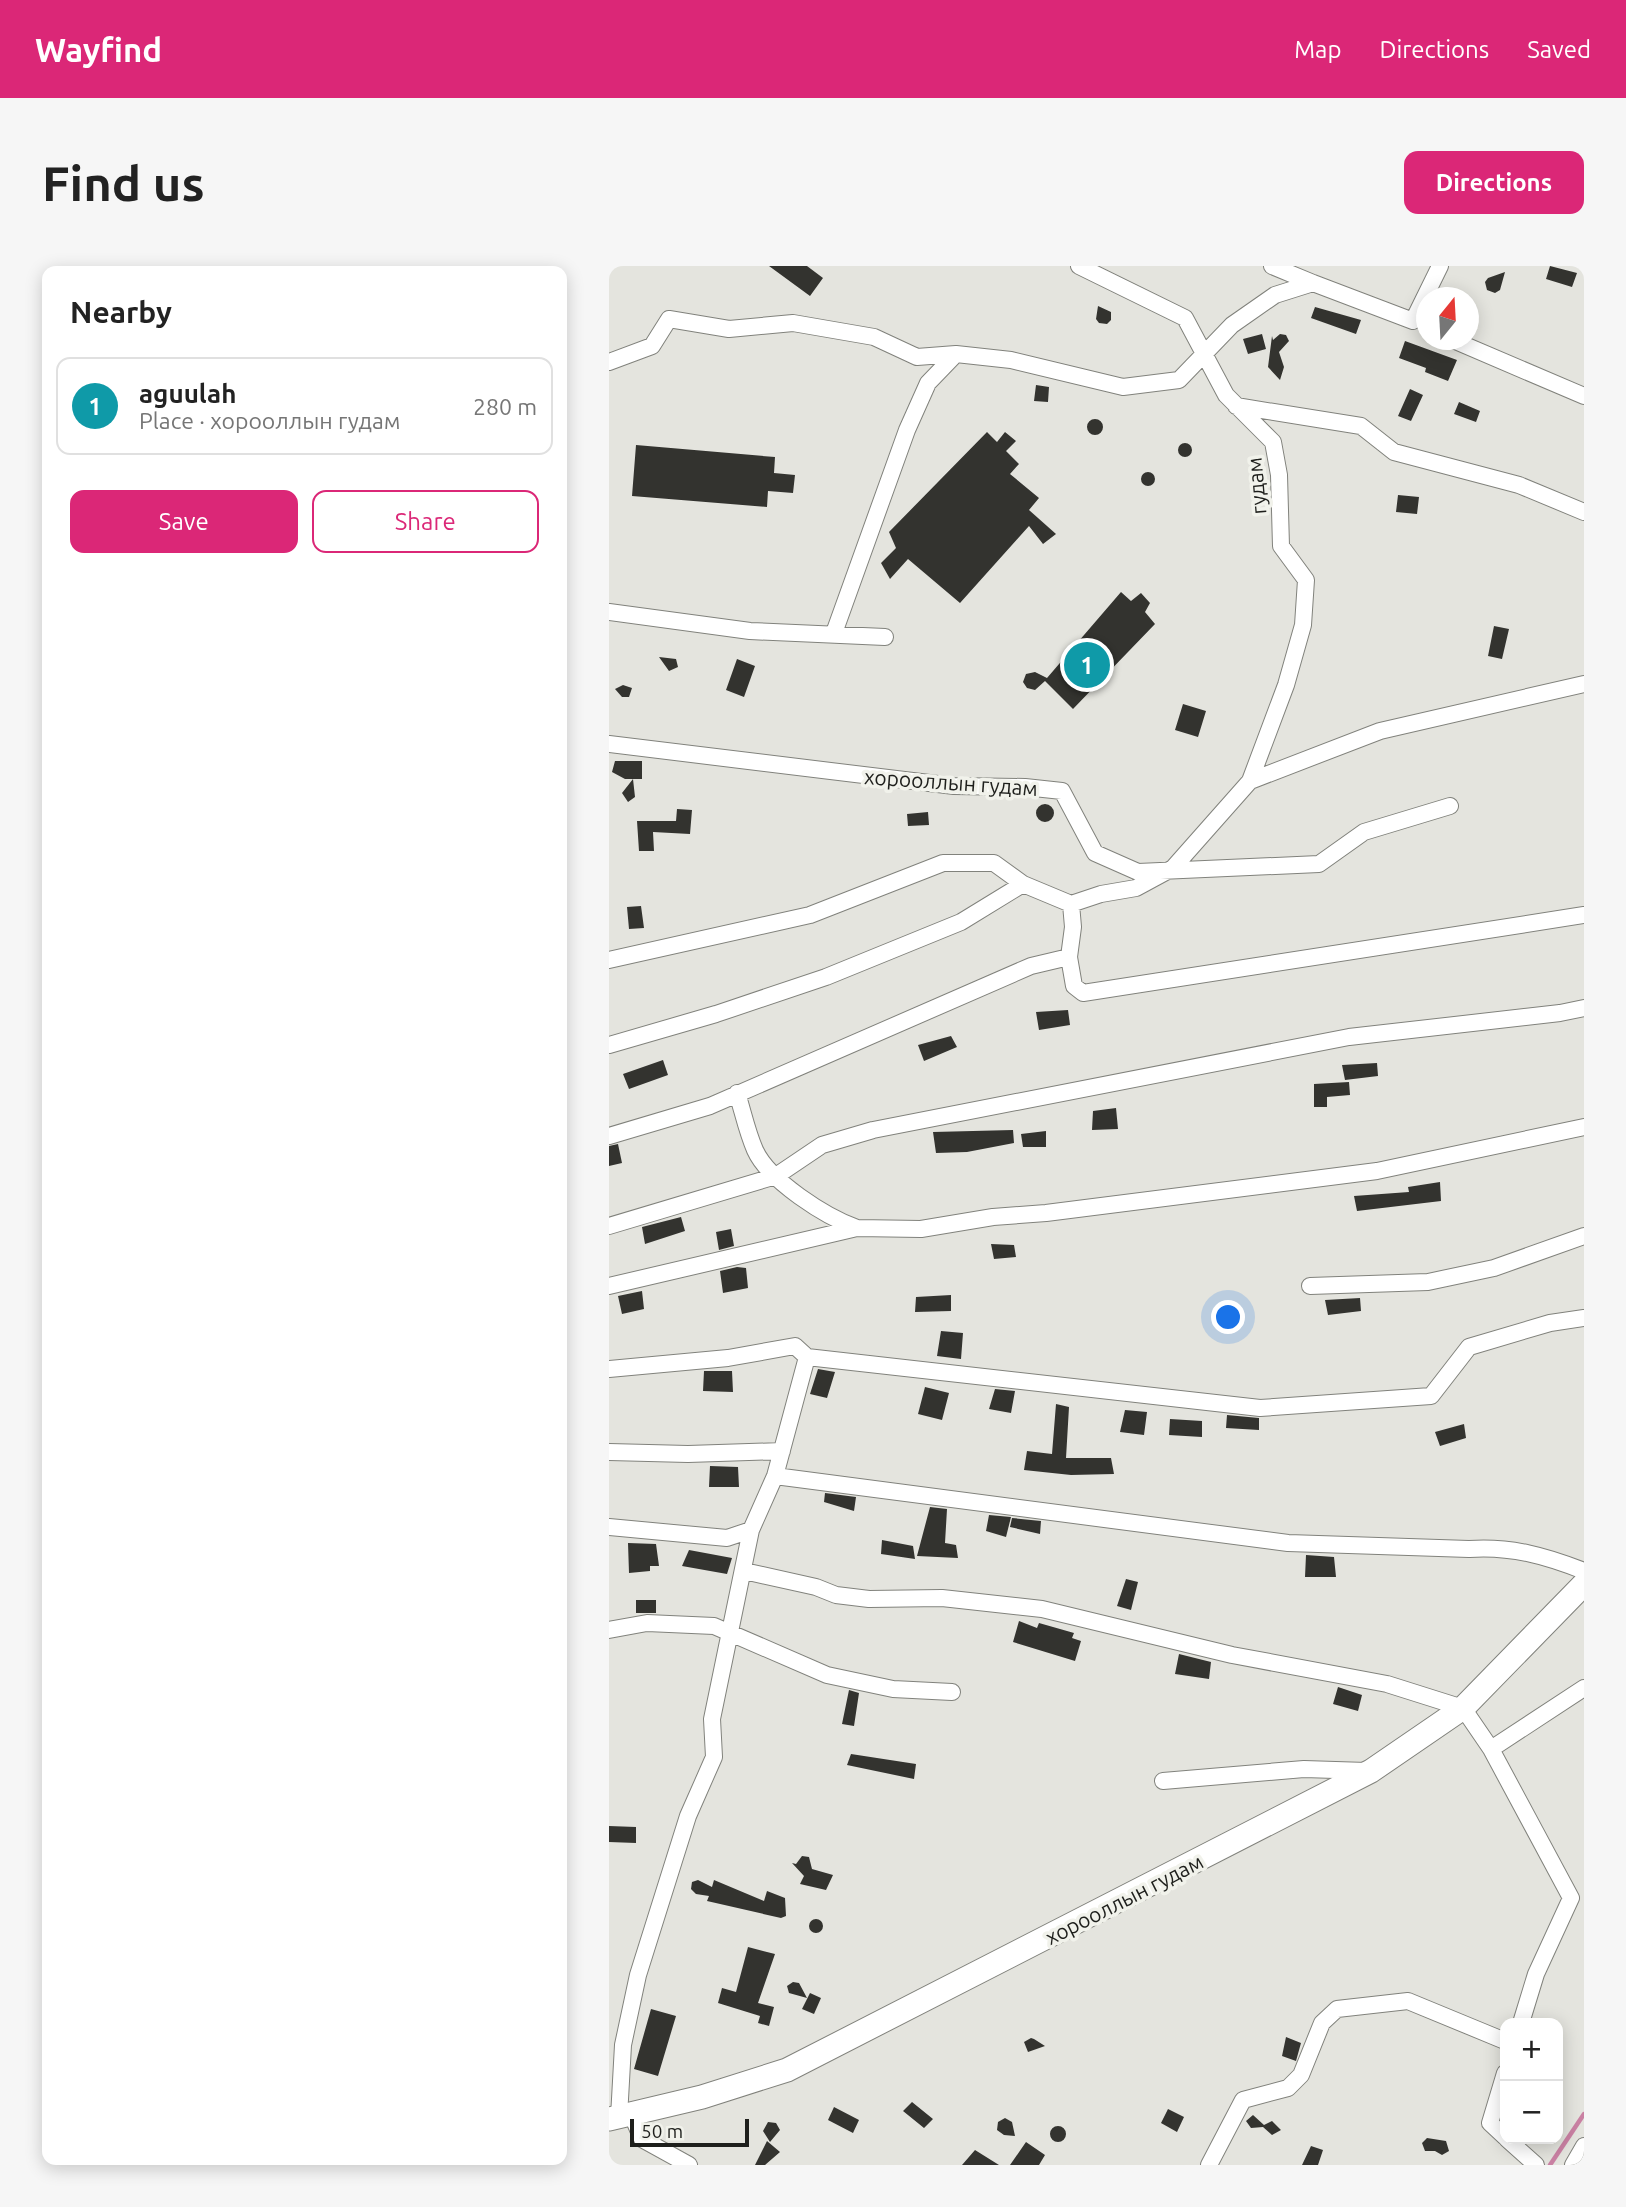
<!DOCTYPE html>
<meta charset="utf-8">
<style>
:root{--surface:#fff;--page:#f6f6f6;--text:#222;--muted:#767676;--line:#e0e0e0;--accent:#db2777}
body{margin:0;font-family:Ubuntu,sans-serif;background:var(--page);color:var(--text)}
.controls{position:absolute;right:21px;bottom:21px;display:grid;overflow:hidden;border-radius:14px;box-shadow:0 4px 18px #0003}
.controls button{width:63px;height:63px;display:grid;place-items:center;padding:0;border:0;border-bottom:2px solid var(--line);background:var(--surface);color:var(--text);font:35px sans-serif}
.compass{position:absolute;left:807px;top:21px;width:63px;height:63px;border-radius:50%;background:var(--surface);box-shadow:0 4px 18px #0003;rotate:18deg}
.scale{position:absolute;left:21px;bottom:18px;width:119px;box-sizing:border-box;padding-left:7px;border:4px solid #1e1f1c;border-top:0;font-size:19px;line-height:24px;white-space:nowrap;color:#1e1f1c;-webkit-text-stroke:5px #f1f2eb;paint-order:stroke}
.you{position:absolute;left:620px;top:1052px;width:24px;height:24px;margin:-18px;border:5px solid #fff;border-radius:50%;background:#1a73e8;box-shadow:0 0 0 10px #1a73e833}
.badge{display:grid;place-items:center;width:46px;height:46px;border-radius:50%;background:var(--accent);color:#fff;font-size:23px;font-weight:700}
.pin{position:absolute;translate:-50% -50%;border:4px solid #fff;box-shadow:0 2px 7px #0006}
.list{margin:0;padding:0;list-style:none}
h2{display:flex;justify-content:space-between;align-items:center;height:91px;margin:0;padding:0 28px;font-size:30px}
h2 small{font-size:23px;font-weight:400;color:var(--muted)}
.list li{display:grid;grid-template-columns:46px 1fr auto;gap:21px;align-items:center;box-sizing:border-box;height:98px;margin:0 14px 14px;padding:0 14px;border:2px solid var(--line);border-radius:14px}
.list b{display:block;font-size:26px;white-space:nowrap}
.list p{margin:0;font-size:23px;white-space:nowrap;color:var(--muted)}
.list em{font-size:23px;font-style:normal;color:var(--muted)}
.actions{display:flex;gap:14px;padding:21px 28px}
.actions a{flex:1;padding:16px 0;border:2px solid var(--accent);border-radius:14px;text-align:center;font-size:24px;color:var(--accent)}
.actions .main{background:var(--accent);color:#fff}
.map{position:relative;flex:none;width:975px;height:1899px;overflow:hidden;border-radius:14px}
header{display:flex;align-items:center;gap:42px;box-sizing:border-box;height:98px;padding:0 35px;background:var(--accent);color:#fff}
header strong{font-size:33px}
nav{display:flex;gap:38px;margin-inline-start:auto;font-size:24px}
.intro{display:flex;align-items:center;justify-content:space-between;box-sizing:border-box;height:168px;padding:0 42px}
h1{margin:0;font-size:49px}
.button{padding:18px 32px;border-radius:14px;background:var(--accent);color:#fff;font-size:24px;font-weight:700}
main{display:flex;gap:42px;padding:0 42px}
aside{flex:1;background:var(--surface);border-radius:14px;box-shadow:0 4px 18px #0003}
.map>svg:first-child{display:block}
</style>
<header>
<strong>Wayfind</strong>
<nav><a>Map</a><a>Directions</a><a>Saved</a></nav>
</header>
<div class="intro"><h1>Find us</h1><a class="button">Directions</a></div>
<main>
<aside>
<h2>Nearby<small></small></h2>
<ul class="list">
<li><span class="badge" style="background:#0f9aa8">1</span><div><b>aguulah</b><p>Place · хорооллын гудам</p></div><em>280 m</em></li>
</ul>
<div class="actions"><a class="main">Save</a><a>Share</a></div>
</aside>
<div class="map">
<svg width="975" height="1899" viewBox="0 0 975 1899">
<rect width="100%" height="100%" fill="#e4e4de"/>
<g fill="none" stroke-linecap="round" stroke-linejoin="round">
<path stroke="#ca81a3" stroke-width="4.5" d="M 941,1899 L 975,1848"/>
</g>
<path fill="#33332f" d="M 160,0 L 198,0 L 214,12 L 201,30 Z
M 941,0 L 968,7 L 963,21 L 937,13 Z
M 896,6 L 891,24 L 886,27 L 878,24 L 876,16 L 879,12 Z
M 489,40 L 502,46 L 502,54 L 498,58 L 490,57 L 487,53 Z
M 706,41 L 752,54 L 747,68 L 702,52 Z
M 653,68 L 657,83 L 639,88 L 634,73 Z
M 671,68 L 677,69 L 680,75 L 670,86 L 675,101 L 671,114 L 659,101 L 663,70 L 664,74 Z
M 796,75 L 848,94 L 839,115 L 816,106 L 817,102 L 790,92 Z
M 427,119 L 440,121 L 439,136 L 425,135 Z
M 801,123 L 814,129 L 802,155 L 789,150 Z
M 850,136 L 871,145 L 867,156 L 845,148 Z
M478 161a8 8 0 1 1 16 0a8 8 0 1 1-16 0Z
M 378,166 L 388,176 L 396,166 L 407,175 L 397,185 L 410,198 L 401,208 L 430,232 L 420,244 L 447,268 L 434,278 L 420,260 L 351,337 L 299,293 L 281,313 L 272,297 L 287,282 L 280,266 Z
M569 184a7 7 0 1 1 14 0a7 7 0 1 1-14 0Z
M 27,179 L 166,191 L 165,207 L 186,209 L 184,227 L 159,225 L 158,241 L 23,230 Z
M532 213a7 7 0 1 1 14 0a7 7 0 1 1-14 0Z
M 789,229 L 810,231 L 808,248 L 787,246 Z
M 512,326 L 522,335 L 532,327 L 541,337 L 536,346 L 546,358 L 464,443 L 436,415 L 426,424 L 418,422 L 414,416 L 417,408 L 426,406 L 438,412 Z
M 885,360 L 900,363 L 893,393 L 879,390 Z
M 50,391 L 67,393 L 69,401 L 60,405 Z
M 128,393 L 146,400 L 135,431 L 117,424 Z
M 14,419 L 23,422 L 20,431 L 13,431 L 6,423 Z
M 574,438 L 597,445 L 589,471 L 566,464 Z
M 6,495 L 33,495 L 33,513 L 16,513 L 3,506 Z
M 24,513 L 26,531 L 19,536 L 13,527 Z
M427 547a9 9 0 1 1 18 0a9 9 0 1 1-18 0Z
M 68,543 L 83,544 L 81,568 L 44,566 L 45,585 L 30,585 L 28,555 L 67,555 Z
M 319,546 L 320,559 L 299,560 L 298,548 Z
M 32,640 L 35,662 L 20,663 L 18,641 Z
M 459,744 L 461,759 L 430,764 L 427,746 Z
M 342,770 L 348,781 L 315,795 L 309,779 Z
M 54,794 L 59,809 L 20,823 L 14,808 Z
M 768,797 L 769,810 L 736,814 L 733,799 Z
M 740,816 L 741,829 L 718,831 L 718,841 L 705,841 L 705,818 Z
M 507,842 L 509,863 L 483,864 L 484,845 Z
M 404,864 L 405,877 L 358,886 L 327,887 L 324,866 Z
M 437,865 L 437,881 L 414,881 L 412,868 Z
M 9,878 L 13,897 L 0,900 L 0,880 Z
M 831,916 L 832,935 L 748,945 L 745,930 L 800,926 L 799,921 Z
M 72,951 L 76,965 L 36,978 L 33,961 Z
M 122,963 L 125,980 L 110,984 L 107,966 Z
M 382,978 L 405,979 L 407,991 L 385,993 Z
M 128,1001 L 137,1002 L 139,1022 L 114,1027 L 111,1005 Z
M 33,1025 L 35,1043 L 13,1048 L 9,1030 Z
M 342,1029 L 342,1045 L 306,1046 L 307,1031 Z
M 751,1032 L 752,1045 L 719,1049 L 716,1034 Z
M 332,1065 L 354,1067 L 352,1093 L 328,1090 Z
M 209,1103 L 226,1106 L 218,1132 L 201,1128 Z
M 95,1105 L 123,1105 L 124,1126 L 94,1125 Z
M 316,1121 L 340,1127 L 333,1154 L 309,1148 Z
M 386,1123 L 406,1125 L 402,1147 L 380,1143 Z
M 447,1138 L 460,1141 L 457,1192 L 502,1192 L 505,1208 L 462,1209 L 415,1204 L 418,1185 L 443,1188 Z
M 516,1144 L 538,1146 L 535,1169 L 511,1166 Z
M 618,1149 L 650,1152 L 650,1164 L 617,1162 Z
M 561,1153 L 593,1155 L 593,1171 L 560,1169 Z
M 855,1158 L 857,1172 L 831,1180 L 826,1166 Z
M 101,1200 L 129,1201 L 130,1221 L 100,1221 Z
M 216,1227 L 247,1231 L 245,1245 L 215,1236 Z
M 321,1241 L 338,1243 L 336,1277 L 347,1279 L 349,1292 L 308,1290 Z
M 380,1249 L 402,1251 L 397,1271 L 377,1265 Z
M 403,1252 L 432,1255 L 431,1268 L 401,1261 Z
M 273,1274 L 304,1280 L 306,1293 L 272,1288 Z
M 19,1277 L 47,1278 L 50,1300 L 41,1300 L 41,1305 L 20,1307 Z
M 80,1284 L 123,1292 L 118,1308 L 73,1300 Z
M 697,1289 L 725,1291 L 727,1311 L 696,1311 Z
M 517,1313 L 529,1316 L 522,1344 L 508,1340 Z
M 27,1334 L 47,1334 L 47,1347 L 27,1347 Z
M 410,1355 L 428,1362 L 430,1357 L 465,1367 L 463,1372 L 472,1375 L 466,1395 L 404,1376 Z
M 570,1388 L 602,1396 L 600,1413 L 566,1408 Z
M 729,1421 L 753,1429 L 749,1445 L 724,1438 Z
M 240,1424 L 250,1427 L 245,1460 L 233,1458 Z
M 242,1488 L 307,1498 L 305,1513 L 238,1499 Z
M 0,1560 L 27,1561 L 27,1577 L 0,1576 Z
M 193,1590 L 200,1591 L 203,1603 L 224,1609 L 217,1624 L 191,1618 L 195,1610 L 183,1597 L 187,1598 Z
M 89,1614 L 103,1621 L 105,1614 L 155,1635 L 158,1625 L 176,1632 L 177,1650 L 172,1652 L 98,1635 L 100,1630 L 87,1628 L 82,1623 L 83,1616 Z
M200 1660a7 7 0 1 1 14 0a7 7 0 1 1-14 0Z
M 139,1681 L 166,1688 L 149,1737 L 165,1741 L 160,1760 L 149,1757 L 151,1750 L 109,1737 L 113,1722 L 127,1726 Z
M 184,1716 L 190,1717 L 198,1732 L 180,1727 L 178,1720 Z
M 201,1727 L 212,1732 L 205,1748 L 193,1743 Z
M 42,1743 L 67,1750 L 49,1810 L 25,1803 Z
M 677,1771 L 692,1777 L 687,1795 L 673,1790 Z
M 422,1772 L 425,1773 L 436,1780 L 419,1786 L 415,1776 Z
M 303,1836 L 324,1853 L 315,1862 L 294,1845 Z
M 225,1841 L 250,1854 L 244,1867 L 219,1854 Z
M 559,1843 L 575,1851 L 568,1866 L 552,1857 Z
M 644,1849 L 655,1859 L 663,1855 L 672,1864 L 663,1869 L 654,1861 L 642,1862 L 637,1855 Z
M 396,1852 L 403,1856 L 406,1870 L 395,1869 L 388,1864 L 389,1856 Z
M 159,1856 L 167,1857 L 171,1864 L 161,1876 L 154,1865 Z
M441 1868a8 8 0 1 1 16 0a8 8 0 1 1-16 0Z
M 818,1872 L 837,1875 L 840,1885 L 833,1889 L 826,1885 L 816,1885 L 813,1877 Z
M 158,1875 L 171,1886 L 156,1899 L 146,1899 Z
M 417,1876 L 436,1889 L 430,1899 L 401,1899 Z
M 702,1880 L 714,1884 L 709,1899 L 693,1899 Z
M 366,1884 L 390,1899 L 353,1899 Z"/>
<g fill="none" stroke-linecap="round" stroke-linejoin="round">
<defs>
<path id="street" d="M 470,0 L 576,52 L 617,129 L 664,176 L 670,209 L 672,280 L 697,314 L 694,359 L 677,419 L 641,515
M 663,0 L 704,17
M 844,74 L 975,130
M 0,96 L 43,80 L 60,53 L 120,63 L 184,57 L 265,71 L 308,91 L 347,88 L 402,94 L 514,121 L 570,114 L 623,59 L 666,29 L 704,17 L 804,55 L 831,0
M 627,140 L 752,160 L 785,186 L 910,219 L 975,246
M 0,346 L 141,365 L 276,371
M 225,367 L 298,164 L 319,117 L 347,88
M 0,478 L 345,520 L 416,521 L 453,525 L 486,587 L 529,606 L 710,598 L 755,566 L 841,540
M 460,691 L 465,720 L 474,727 L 975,649
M 0,694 L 201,649 L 334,597 L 385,597 L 414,618 L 462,638 L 492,628 L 527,622 L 564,602 L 641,515 L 771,465 L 975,418
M 0,779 L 107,748 L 217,711 L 352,656 L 414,618
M 128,827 C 134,846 138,866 146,884 C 160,915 217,951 248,962
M 0,870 L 101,840 L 422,700 L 460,691 L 464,661 L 462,638
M 0,960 L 167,910 L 213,879 L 264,864 L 740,771 L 951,747 L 975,742
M 0,1020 L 248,962 L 312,963 L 384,951 L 437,947 L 768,905 L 975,861
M 701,1020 L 819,1016 L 885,1002 L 975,970
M 198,1091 L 651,1142 L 822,1130 L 860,1081 L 941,1057 L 975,1052
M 0,1103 L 119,1092 L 186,1080 L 198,1091 L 166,1210 L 142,1264 L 103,1453 L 105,1491 L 79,1550 L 29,1709 L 14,1779 L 10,1851
M 0,1186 L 79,1188 L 173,1185
M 166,1210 L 679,1277 L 860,1283 C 902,1280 937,1290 975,1305
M 0,1261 L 118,1272 L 142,1264
M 135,1305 L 207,1321 L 227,1329 L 260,1333 L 333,1332 L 433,1343 L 623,1389 L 778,1418 L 854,1442 L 882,1483 L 962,1632 L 927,1708 L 912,1757
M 0,1364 L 38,1357 L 105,1360 L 218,1409 L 284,1423 L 343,1426
M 882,1483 L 975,1422
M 554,1515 L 695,1503 L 758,1505
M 896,1807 L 881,1857 L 896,1871
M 22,1847 L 33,1873 L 80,1899
M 898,1873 L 927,1899
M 600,1899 L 634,1834 L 679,1822 L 692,1809 L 713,1757 L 728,1743 L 799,1735 L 896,1775
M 964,1899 L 975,1880"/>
<path id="secondary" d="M 0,1853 L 93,1831 L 178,1804 L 762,1505 L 854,1442 L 975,1318"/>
</defs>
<use href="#street" stroke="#81827c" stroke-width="18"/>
<use href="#secondary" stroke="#81827c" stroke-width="25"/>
<use href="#street" stroke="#fff" stroke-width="16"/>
<use href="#secondary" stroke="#fff" stroke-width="23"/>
</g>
<g text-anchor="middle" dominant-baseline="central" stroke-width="7" stroke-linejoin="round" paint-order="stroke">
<g font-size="21" fill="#1e1f1c" stroke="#f1f2eb">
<text transform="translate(647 220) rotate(-95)">гудам</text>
<text transform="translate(342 516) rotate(4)">хорооллын гудам</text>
<text transform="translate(515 1633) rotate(-27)">хорооллын гудам</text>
</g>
</g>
</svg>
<div class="controls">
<button>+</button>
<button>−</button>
</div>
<svg class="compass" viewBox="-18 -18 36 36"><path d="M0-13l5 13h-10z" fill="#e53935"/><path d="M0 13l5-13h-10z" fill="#767676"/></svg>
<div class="scale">50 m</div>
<div class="you"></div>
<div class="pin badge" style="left:478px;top:399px;background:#0f9aa8">1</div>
</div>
</main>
